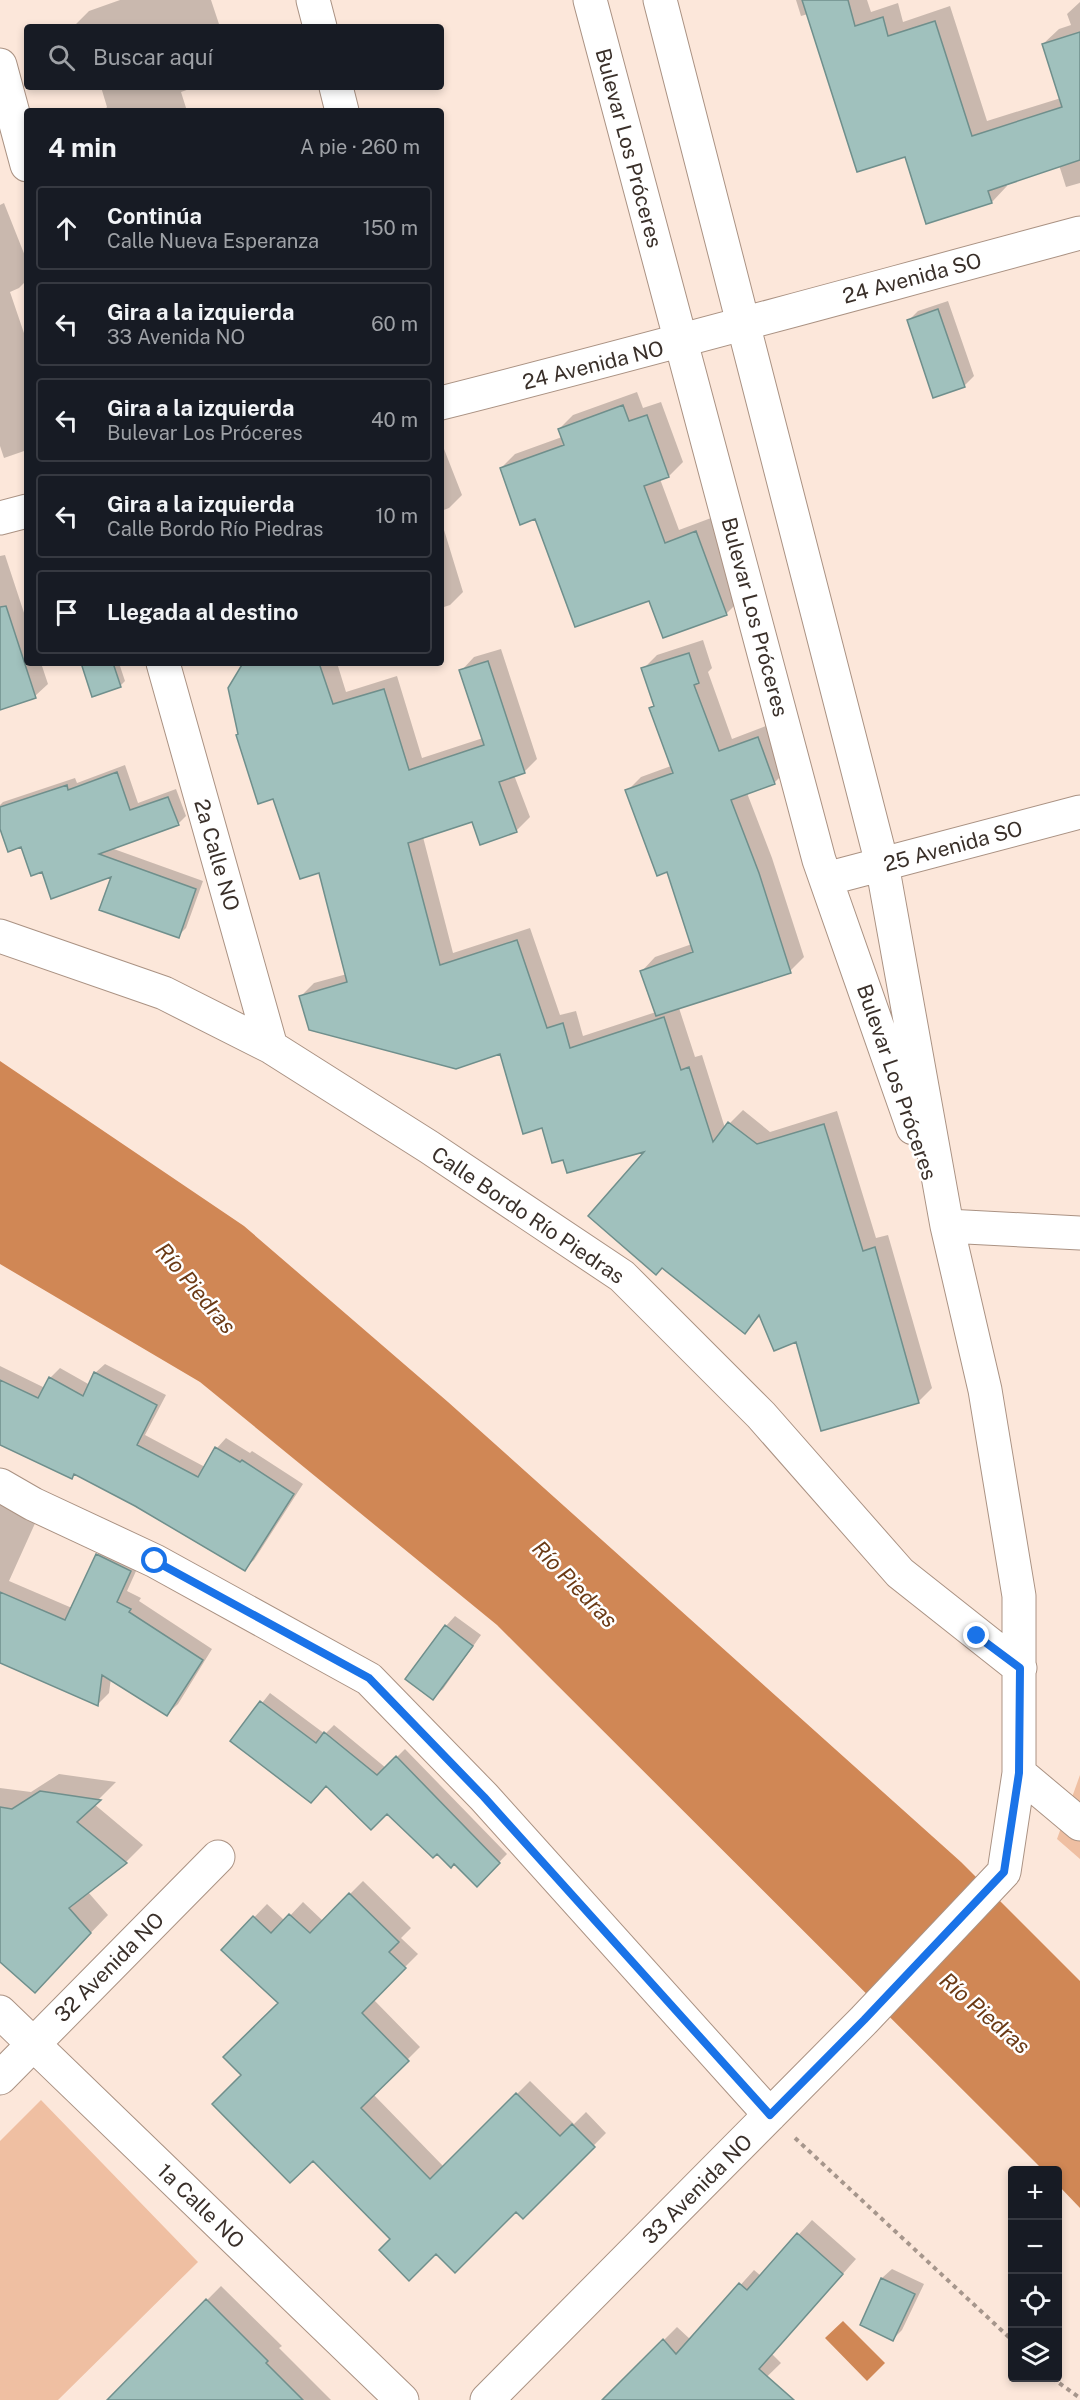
<!DOCTYPE html>
<html lang="es">
<meta charset="utf-8">
<style>
:root{--surface:#171b24;--page:#242831;--text:#f1f3f6;--muted:#9ea1a6;--line:#363941}
body{margin:0;font-family:"Public Sans",sans-serif;background:var(--page);color:var(--text)}
.controls{position:absolute;right:18px;bottom:18px;display:grid;overflow:hidden;border-radius:6px;box-shadow:0 3px 9px #0003}
.controls button{width:54px;height:54px;display:grid;place-items:center;padding:0;border:0;border-bottom:2px solid var(--line);background:var(--surface);color:var(--text);font:30px sans-serif}
.stop{position:absolute;width:18px;height:18px;margin:-14px;border:4px solid #1a73e8;border-radius:50%;background:#fff}
.stop.end{background:#1a73e8;border-color:#fff;box-shadow:0 2px 6px #0008}
.list{margin:0;padding:0;list-style:none}
h2{display:flex;justify-content:space-between;align-items:center;height:78px;margin:0;padding:0 24px;font-size:26px}
h2 small{font-size:20px;font-weight:400;color:var(--muted)}
.list li{display:grid;grid-template-columns:39px 1fr auto;gap:18px;align-items:center;box-sizing:border-box;height:84px;margin:0 12px 12px;padding:0 12px;border:2px solid var(--line);border-radius:6px}
.list b{display:block;font-size:22px;white-space:nowrap}
.list p{margin:0;font-size:20px;white-space:nowrap;color:var(--muted)}
.list em{font-size:20px;font-style:normal;color:var(--muted)}
.icon{flex:none;width:33px;height:33px;fill:none;stroke:currentColor;stroke-width:2;stroke-linecap:round;stroke-linejoin:round}
.map{position:relative;flex:none;width:1080px;height:2400px;overflow:hidden}
.search{position:absolute;background:var(--surface);box-shadow:0 3px 9px #0003;left:24px;top:24px;width:420px;height:66px;display:flex;align-items:center;gap:15px;box-sizing:border-box;padding:0 21px;border-radius:6px;color:var(--muted);font-size:22px}
.panel{position:absolute;background:var(--surface);box-shadow:0 3px 9px #0003;left:24px;top:108px;width:420px;height:558px;border-radius:6px}
.map>svg:first-child{display:block}
</style>
<div class="map">
<svg width="1080" height="2400" viewBox="0 0 1080 2400">
<rect width="100%" height="100%" fill="#fce7da"/>
<path fill="#efbfa2" d="M 1080,1775 L 1080,1859 L 1057,1839 Z
M 41,2100 L 198,2262 L 58,2400 L 0,2400 L 0,2141 Z"/>
<path fill="#d08755" d="M 0,1061 L 244,1226 L 448,1402 L 961,1862 L 1080,1981 L 1080,2208 L 1058,2185 L 1058,2170 L 1043,2170 L 497,1625 L 200,1382 L 0,1264 Z
M 843,2321 L 885,2363 L 867,2381 L 825,2338 Z"/>
<path fill="#0003" d="M 120,0 L 211,0 L 220,27 L 76,27 L 75,25 L 89,11 Z
M 796,0 L 867,0 L 871,12 L 898,3 L 903,22 L 950,6 L 987,121 L 1061,98 L 1043,44 L 1059,29 L 1071,25 L 1067,14 L 1080,2 L 1080,183 L 1066,187 L 1059,165 L 1006,184 L 1007,186 L 992,202 L 906,155 L 808,14 L 801,16 Z
M 101,87 L 195,87 L 181,92 L 187,111 L 104,111 L 107,107 Z
M 4,203 L 27,261 L 27,280 L 19,288 L 10,292 L 27,342 L 27,450 L 4,458 L 0,446 L 0,205 Z
M 948,301 L 974,376 L 964,386 L 908,321 L 918,311 Z
M 637,392 L 643,408 L 661,402 L 683,462 L 669,476 L 660,479 L 679,530 L 711,518 L 741,599 L 727,613 L 664,636 L 649,599 L 536,517 L 501,468 L 515,454 L 562,437 L 559,429 L 573,415 Z
M 444,449 L 462,495 L 449,508 L 441,511 L 441,450 Z
M 441,520 L 463,592 L 450,605 L 441,608 Z
M 5,555 L 27,622 L 27,663 L 41,663 L 48,684 L 35,696 L 0,708 L 0,556 Z
M 703,640 L 712,668 L 708,672 L 732,739 L 771,724 L 788,769 L 774,783 L 747,793 L 772,858 L 804,957 L 790,971 L 679,1008 L 695,1057 L 702,1055 L 725,1128 L 743,1110 L 770,1132 L 837,1111 L 876,1238 L 888,1235 L 932,1388 L 919,1401 L 822,1429 L 797,1340 L 761,1315 L 745,1332 L 648,1149 L 564,1158 L 543,1127 L 501,1052 L 301,996 L 314,983 L 347,974 L 320,871 L 274,797 L 239,734 L 245,663 L 337,663 L 346,692 L 397,676 L 422,758 L 483,738 L 461,671 L 474,657 L 501,649 L 537,759 L 524,772 L 514,775 L 530,817 L 517,830 L 481,843 L 473,820 L 423,837 L 453,953 L 530,928 L 560,1015 L 576,1011 L 583,1036 L 656,1012 L 642,971 L 655,957 L 692,944 L 668,870 L 627,791 L 641,777 L 671,766 L 650,708 L 655,704 L 643,669 L 657,655 Z
M 83,663 L 119,663 L 125,681 L 120,686 Z
M 125,765 L 138,803 L 176,789 L 186,816 L 178,824 L 111,848 L 203,881 L 186,928 L 178,936 L 113,874 L 43,870 L 22,845 L 0,825 L 0,805 L 3,802 L 75,778 L 77,783 Z
M 105,1364 L 166,1395 L 145,1435 L 205,1467 L 217,1448 L 226,1438 L 250,1453 L 252,1451 L 303,1484 L 254,1560 L 244,1569 L 136,1505 L 75,1473 L 71,1477 L 0,1443 L 0,1366 L 45,1388 L 50,1378 L 60,1368 L 90,1385 L 95,1373 Z
M 0,1502 L 37,1519 L 9,1581 L 72,1608 L 97,1555 L 108,1544 L 141,1560 L 127,1591 L 141,1598 L 139,1601 L 212,1649 L 178,1704 L 167,1714 L 111,1678 L 109,1693 L 98,1704 L 0,1661 Z
M 455,1616 L 481,1635 L 443,1689 L 433,1698 L 446,1626 Z
M 270,1693 L 325,1734 L 334,1725 L 386,1768 L 405,1749 L 507,1854 L 477,1885 L 454,1862 L 387,1812 L 232,1741 Z
M 59,1774 L 116,1782 L 94,1804 L 143,1845 L 126,1862 L 88,1892 L 108,1915 L 52,1973 L 0,1960 L 0,1788 L 31,1792 Z
M 363,1881 L 411,1928 L 401,1938 L 418,1954 L 373,1999 L 420,2047 L 373,2094 L 444,2167 L 530,2081 L 574,2124 L 586,2112 L 606,2133 L 523,2217 L 516,2210 L 436,2251 L 392,2239 L 243,2075 L 280,2003 L 223,1950 L 267,1904 L 285,1921 L 303,1902 L 323,1921 Z
M 812,2220 L 856,2259 L 772,2354 L 781,2363 L 743,2400 L 604,2400 L 677,2327 L 691,2340 L 754,2270 L 761,2276 Z
M 892,2269 L 924,2284 L 902,2330 L 893,2339 L 862,2324 L 882,2278 Z
M 221,2286 L 282,2346 L 279,2348 L 331,2400 L 122,2400 L 115,2393 Z"/>
<path fill="#a0c1bd" stroke="#6f8f8c" stroke-width="1.5" d="M 802,0 L 848,0 L 855,26 L 883,17 L 888,36 L 935,21 L 972,136 L 1062,107 L 1042,44 L 1080,32 L 1080,160 L 988,191 L 992,203 L 926,224 L 905,157 L 857,172 Z
M 938,309 L 965,387 L 933,398 L 907,320 Z
M 623,405 L 629,421 L 647,415 L 669,477 L 644,486 L 665,543 L 696,531 L 727,615 L 663,638 L 649,601 L 575,627 L 535,519 L 520,525 L 500,468 L 564,445 L 558,429 Z
M 6,606 L 36,698 L 0,710 L 0,607 Z
M 689,653 L 699,683 L 694,685 L 719,751 L 758,737 L 775,784 L 731,800 L 759,873 L 791,973 L 656,1016 L 640,971 L 693,952 L 667,872 L 657,876 L 625,790 L 673,773 L 649,708 L 654,706 L 641,668 Z
M 488,661 L 525,773 L 499,782 L 517,832 L 480,845 L 472,822 L 408,843 L 440,965 L 517,940 L 547,1028 L 563,1023 L 570,1048 L 664,1017 L 681,1070 L 689,1067 L 713,1142 L 728,1122 L 757,1144 L 824,1124 L 863,1251 L 875,1247 L 919,1403 L 821,1431 L 796,1342 L 774,1351 L 759,1315 L 745,1334 L 662,1268 L 656,1275 L 588,1216 L 644,1152 L 567,1173 L 563,1160 L 552,1163 L 542,1128 L 523,1134 L 500,1054 L 456,1069 L 309,1030 L 299,996 L 347,982 L 319,873 L 300,879 L 273,799 L 258,804 L 236,735 L 238,734 L 228,688 L 243,663 L 319,663 L 333,704 L 384,689 L 409,770 L 484,745 L 459,670 Z
M 81,663 L 113,663 L 121,687 L 92,697 Z
M 117,772 L 130,810 L 168,797 L 179,825 L 99,854 L 196,889 L 179,938 L 99,910 L 111,877 L 51,899 L 42,872 L 31,876 L 21,847 L 8,852 L 0,829 L 0,807 L 67,785 L 68,790 Z
M 94,1372 L 157,1405 L 137,1445 L 198,1477 L 215,1447 L 240,1462 L 242,1460 L 294,1494 L 245,1571 L 135,1506 L 74,1474 L 72,1479 L 0,1445 L 0,1380 L 38,1398 L 49,1377 L 83,1396 Z
M 96,1554 L 131,1571 L 117,1602 L 131,1609 L 129,1612 L 203,1660 L 167,1716 L 102,1675 L 98,1706 L 0,1663 L 0,1592 L 65,1620 Z
M 445,1625 L 473,1646 L 433,1700 L 405,1679 Z
M 260,1701 L 316,1743 L 324,1732 L 377,1775 L 396,1756 L 500,1863 L 477,1887 L 454,1864 L 451,1868 L 437,1854 L 433,1858 L 387,1814 L 371,1830 L 326,1786 L 311,1803 L 230,1741 Z
M 40,1791 L 101,1800 L 77,1822 L 127,1863 L 69,1908 L 91,1933 L 35,1993 L 0,1962 L 0,1807 L 12,1809 Z
M 349,1893 L 399,1942 L 389,1952 L 406,1968 L 362,2013 L 409,2061 L 361,2108 L 430,2179 L 516,2093 L 560,2136 L 572,2124 L 595,2147 L 523,2219 L 516,2212 L 455,2273 L 436,2254 L 409,2281 L 379,2250 L 390,2239 L 313,2161 L 290,2183 L 212,2104 L 241,2075 L 223,2057 L 278,2003 L 221,1950 L 253,1916 L 271,1933 L 289,1914 L 310,1933 Z
M 797,2233 L 843,2274 L 759,2369 L 794,2400 L 602,2400 L 663,2339 L 676,2354 L 739,2283 L 747,2290 Z
M 881,2278 L 915,2294 L 893,2341 L 860,2325 Z
M 206,2299 L 268,2361 L 266,2363 L 303,2400 L 107,2400 Z"/>
<g fill="none" stroke-linecap="round" stroke-linejoin="round">
<defs>
<path id="minor" d="M 313,0 L 320,27
M 590,0 L 819,860 L 913,1128
M 0,65 L 27,165
M 336,87 L 342,111
M 441,403 C 655,349 867,290 1080,233
M 0,518 L 27,511
M 163,663 L 271,1047
M 826,879 L 1080,812
M 0,936 L 164,993 L 271,1047 L 429,1147 L 622,1276 L 761,1415 L 900,1573 L 1020,1668
M 947,1226 L 1080,1233
M 0,1485 L 33,1504 L 155,1561 L 369,1679 L 484,1797 L 770,2115
M 1019,1773 L 1080,1824
M 0,2012 L 402,2400
M 0,2078 L 218,1857
M 487,2400 L 864,2020 L 1004,1872 L 1019,1773 L 1019,1596 L 985,1390 L 947,1226 L 882,864 L 660,0"/>
</defs>
<use href="#minor" stroke="#aa9283" stroke-width="35"/>
<path stroke="#a6968c" stroke-width="4" stroke-dasharray="4.5 4.5" stroke-linecap="butt" d="M 795,2138 L 1012,2340
M 1052,2378 L 1080,2398"/>
<use href="#minor" stroke="#fff" stroke-width="33"/>
</g>
<g fill="none" stroke-linecap="round" stroke-linejoin="round">
<path stroke="#1a73e8" stroke-width="8" d="M 155,1561 L 369,1678 L 484,1797 L 770,2115 L 864,2020 L 1004,1872 L 1019,1773 L 1020,1668 L 977,1636"/>
</g>
<g text-anchor="middle" dominant-baseline="central" stroke-width="5" stroke-linejoin="round" paint-order="stroke">
<g font-size="21" fill="#3a302a" stroke="#fff">
<text transform="translate(629 148) rotate(75)">Bulevar Los Próceres</text>
<text transform="translate(912 278) rotate(-15)">24 Avenida SO</text>
<text transform="translate(593 365) rotate(-14)">24 Avenida NO</text>
<text transform="translate(755 617) rotate(75)">Bulevar Los Próceres</text>
<text transform="translate(953 846) rotate(-15)">25 Avenida SO</text>
<text transform="translate(217 855) rotate(74)">2a Calle NO</text>
<text transform="translate(897 1082) rotate(71)">Bulevar Los Próceres</text>
<text transform="translate(528 1215) rotate(34)">Calle Bordo Río Piedras</text>
<text transform="translate(109 1967) rotate(-45)">32 Avenida NO</text>
<text transform="translate(697 2189) rotate(-45)">33 Avenida NO</text>
<text transform="translate(201 2206) rotate(44)">1a Calle NO</text>
</g>
<g font-size="22" font-style="italic" fill="#6b3a15" stroke="#fff">
<text transform="translate(196 1288) rotate(50)">Río Piedras</text>
<text transform="translate(575 1584) rotate(46)">Río Piedras</text>
<text transform="translate(985 2013) rotate(41)">Río Piedras</text>
</g>
</g>
</svg>
<div class="controls">
<button>+</button>
<button>−</button>
<button><svg class="icon" aria-label="locate" viewBox="0 0 24 24"><circle cx="12" cy="12" r="6"/><path d="M12 2v4M12 18v4M2 12h4M18 12h4"/></svg></button>
<button><svg class="icon" aria-label="layers" viewBox="0 0 24 24"><path d="M12 4l9 5-9 5-9-5zM3 14l9 5 9-5"/></svg></button>
</div>
<div class="stop" style="left:155px;top:1561px"></div>
<div class="stop end" style="left:977px;top:1636px"></div>
<div class="search"><svg class="icon" aria-label="search" viewBox="0 0 24 24"><circle cx="10" cy="10" r="6"/><path d="M15 15l6 6"/></svg>Buscar aquí</div>
<section class="panel">
<h2>4 min<small>A pie · 260 m</small></h2>
<ul class="list">
<li><svg class="icon" aria-label="ahead" viewBox="0 0 24 24"><path d="M12 20V5M6 11l6-6 6 6"/></svg><div><b>Continúa</b><p>Calle Nueva Esperanza</p></div><em>150 m</em></li>
<li><svg class="icon" aria-label="left" viewBox="0 0 24 24"><path d="M17 20v-9H6M10 6l-5 5 5 5"/></svg><div><b>Gira a la izquierda</b><p>33 Avenida NO</p></div><em>60 m</em></li>
<li><svg class="icon" aria-label="left" viewBox="0 0 24 24"><path d="M17 20v-9H6M10 6l-5 5 5 5"/></svg><div><b>Gira a la izquierda</b><p>Bulevar Los Próceres</p></div><em>40 m</em></li>
<li><svg class="icon" aria-label="left" viewBox="0 0 24 24"><path d="M17 20v-9H6M10 6l-5 5 5 5"/></svg><div><b>Gira a la izquierda</b><p>Calle Bordo Río Piedras</p></div><em>10 m</em></li>
<li><svg class="icon" aria-label="arrive" viewBox="0 0 24 24"><path d="M6 21V4h12l-3 4 3 4H6"/></svg><div><b>Llegada al destino</b></div></li>
</ul>
</section>
</div>
